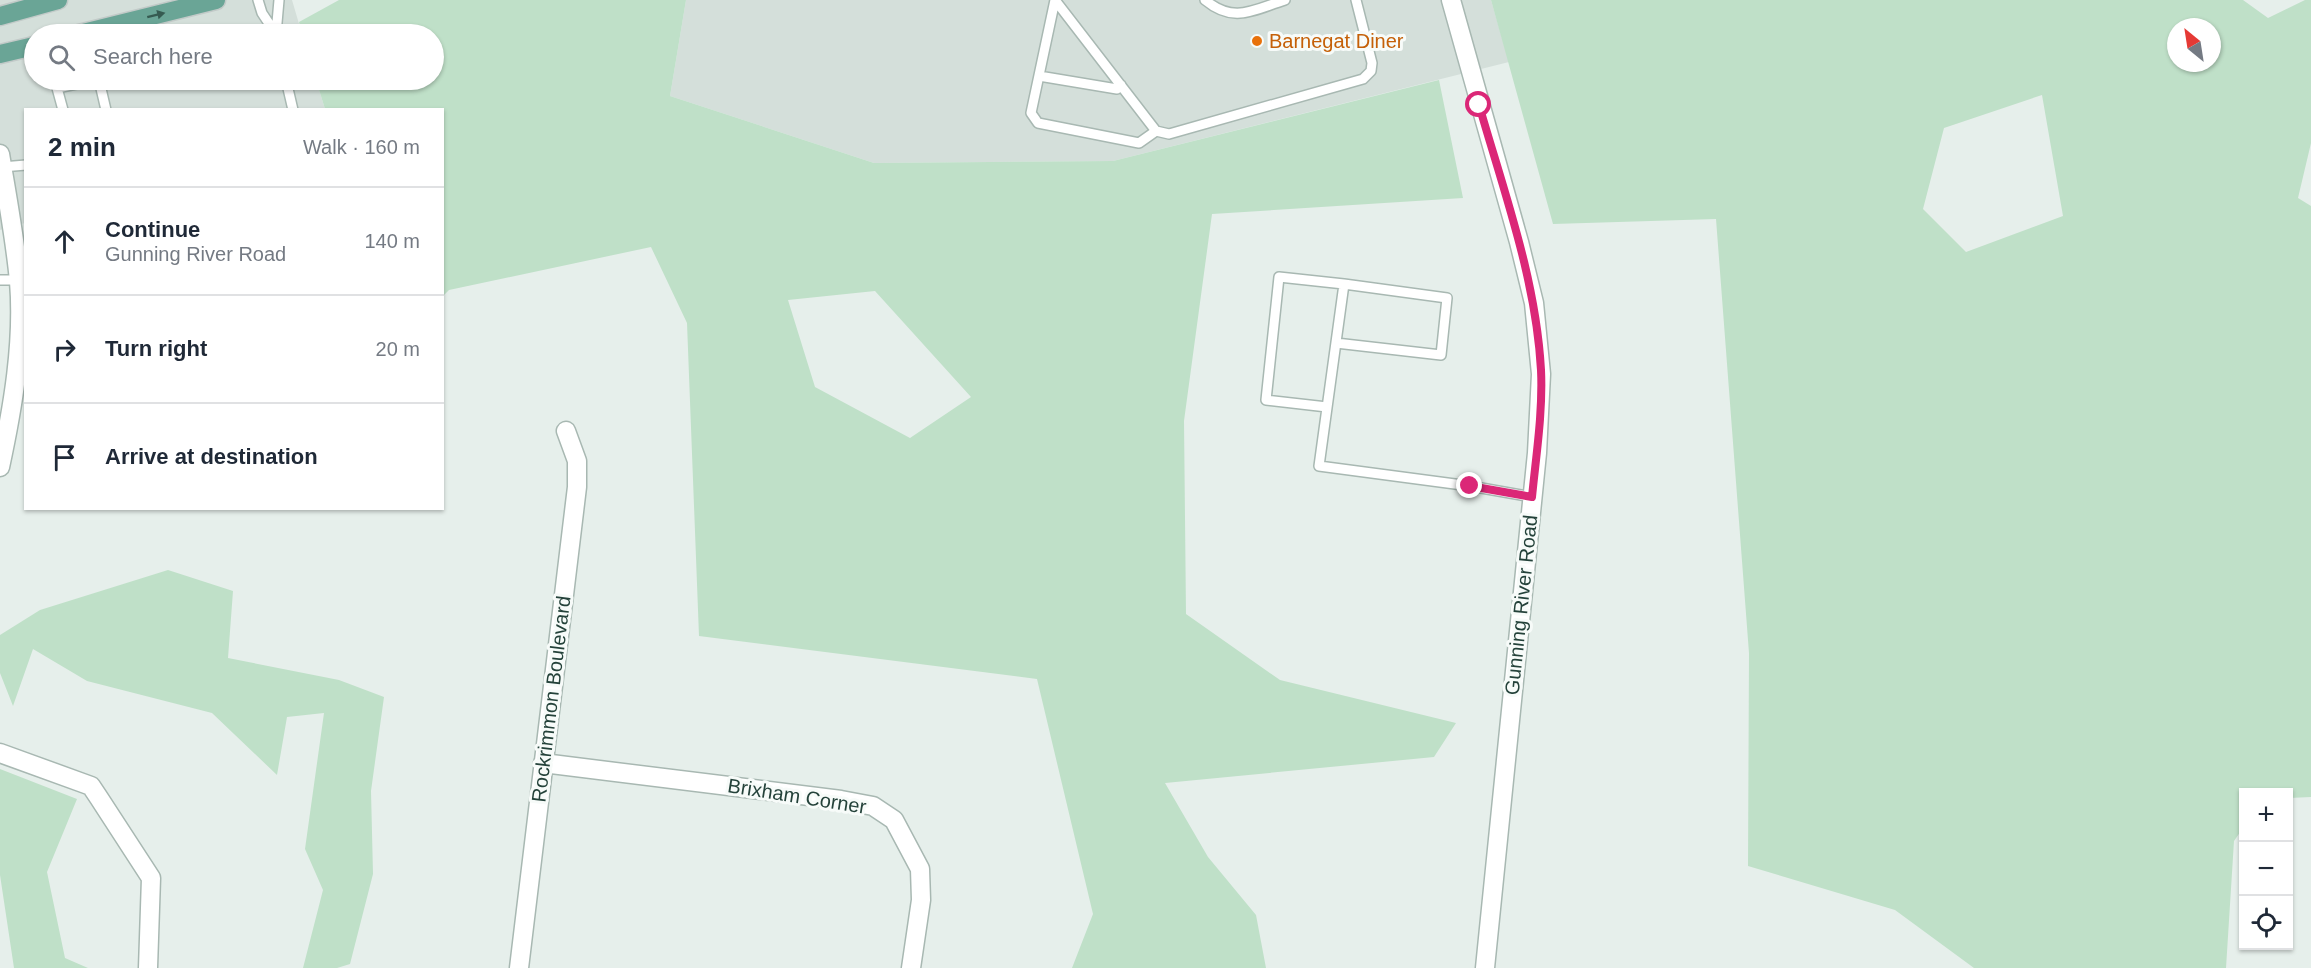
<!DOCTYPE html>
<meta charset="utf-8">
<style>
:root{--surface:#fff;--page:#f6f6f7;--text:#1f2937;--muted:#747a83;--line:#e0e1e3}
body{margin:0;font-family:Arial,sans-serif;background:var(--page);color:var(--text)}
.controls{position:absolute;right:18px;bottom:18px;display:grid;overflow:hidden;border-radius:0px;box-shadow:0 2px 4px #0004}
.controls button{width:54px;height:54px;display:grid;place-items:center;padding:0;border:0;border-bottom:2px solid var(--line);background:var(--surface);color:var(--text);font:30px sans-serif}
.compass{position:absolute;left:2167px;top:18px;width:54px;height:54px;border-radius:50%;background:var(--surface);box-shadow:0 2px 4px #0004;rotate:330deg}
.stop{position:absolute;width:18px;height:18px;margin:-14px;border:4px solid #db2777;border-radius:50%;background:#fff}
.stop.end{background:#db2777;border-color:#fff;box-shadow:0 2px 6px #0008}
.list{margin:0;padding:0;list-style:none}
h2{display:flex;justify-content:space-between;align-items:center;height:78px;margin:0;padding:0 24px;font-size:26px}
h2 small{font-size:20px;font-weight:400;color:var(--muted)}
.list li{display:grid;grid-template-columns:39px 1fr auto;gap:18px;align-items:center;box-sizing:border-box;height:108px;padding:0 24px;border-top:2px solid var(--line)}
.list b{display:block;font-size:22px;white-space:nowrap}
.list p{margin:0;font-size:20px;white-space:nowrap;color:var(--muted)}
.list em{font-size:20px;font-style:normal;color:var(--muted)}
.icon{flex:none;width:33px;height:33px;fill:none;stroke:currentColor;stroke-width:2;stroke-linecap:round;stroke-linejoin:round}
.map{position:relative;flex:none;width:2311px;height:968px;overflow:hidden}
.search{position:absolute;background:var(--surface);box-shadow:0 2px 4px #0004;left:24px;top:24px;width:420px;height:66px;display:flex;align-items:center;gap:15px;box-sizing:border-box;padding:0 21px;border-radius:33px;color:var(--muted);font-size:22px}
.panel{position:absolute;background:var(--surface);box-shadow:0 2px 4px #0004;left:24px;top:108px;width:420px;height:402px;border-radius:0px}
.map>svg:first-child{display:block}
</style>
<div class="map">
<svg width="2311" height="968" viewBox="0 0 2311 968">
<rect width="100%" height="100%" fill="#e6efeb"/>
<path fill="#d4dfda" d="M 0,0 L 292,0 L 302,34 L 34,34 L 34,80 L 316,80 L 325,109 L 26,110 L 25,223 L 0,230 Z
M 686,0 L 1491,0 L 1509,62 L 1113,161 L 874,163 L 670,96 Z"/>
<path fill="#bfe0c8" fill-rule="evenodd" d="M 339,0 L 686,0 L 670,96 L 874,163 L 1113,161 L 1439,80 L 1463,198 L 1212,214 L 1184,421 L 1186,614 L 1280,680 L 1456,723 L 1434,757 L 1165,783 L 1208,857 L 1256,915 L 1266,968 L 1072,968 L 1093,914 L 1037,679 L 699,636 L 687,323 L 651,247 L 449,290 L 443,296 L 442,110 L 325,109 L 316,80 L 434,80 L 434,34 L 302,34 L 299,22 ZM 875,291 L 971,397 L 910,438 L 815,387 L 788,300 Z
M 1491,0 L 2243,0 L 2268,18 L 2305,0 L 2311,0 L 2311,143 L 2298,198 L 2311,206 L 2311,797 L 2289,798 L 2288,792 L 2244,792 L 2243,828 L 2234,841 L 2226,968 L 1974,968 L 1895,910 L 1748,866 L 1749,653 L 1716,219 L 1553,224 ZM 2176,27 L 2212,27 L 2212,63 L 2176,63 ZM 2042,95 L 2063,216 L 1966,252 L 1923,209 L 1944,128 Z
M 168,570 L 233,591 L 228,658 L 339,680 L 384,697 L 371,791 L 373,874 L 350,964 L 337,968 L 303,968 L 323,890 L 305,849 L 324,713 L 287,717 L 277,775 L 212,713 L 87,681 L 33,649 L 13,706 L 0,673 L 0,635 L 40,610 Z
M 0,769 L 77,799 L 47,872 L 65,958 L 88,968 L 14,968 L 0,875 Z"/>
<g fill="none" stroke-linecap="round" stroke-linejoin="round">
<defs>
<path id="service" d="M 258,0 L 262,13 L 276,34
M 1055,0 L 1156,131 L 1169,134 L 1363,79 L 1371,71 L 1372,63 L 1356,0
M 1055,0 L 1031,113 L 1038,123 L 1139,143 L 1156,131
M 1205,0 C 1234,24 1253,10 1285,0
M 276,34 L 279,0
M 1039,76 L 1117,89 L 1121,85
M 99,80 L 106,110
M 286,80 L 293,110
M 63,110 L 57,88 L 96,80
M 2,167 L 26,165
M 0,280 L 19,280
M 1336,343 L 1441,355 L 1447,298 L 1344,284 L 1319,466 L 1470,486 L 1532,497
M 1327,407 L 1266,400 L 1279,277 L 1344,284"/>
<path id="minor" d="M 0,753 L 91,786 L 99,798 L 151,878 L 148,968
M 543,763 L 841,800 L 873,806 L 894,820 L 920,869 L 921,900 L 911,968
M 519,968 L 577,487 L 577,461 L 566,431"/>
<path id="tertiary" d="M 1451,0 L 1519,242 L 1534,303 L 1541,374 L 1537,453 L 1485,968
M 0,154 C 7,196 15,238 19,281 C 24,342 13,407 0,467"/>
<path id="primary" d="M 0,16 L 58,0
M 79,34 L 216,0
M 0,54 L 34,46"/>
</defs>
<use href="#service" stroke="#a8b8b2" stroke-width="12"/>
<use href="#minor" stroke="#a8b8b2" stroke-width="21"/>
<use href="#tertiary" stroke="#a8b8b2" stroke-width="21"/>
<use href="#primary" stroke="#c2cac8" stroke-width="21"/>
<use href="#service" stroke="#fff" stroke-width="9"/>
<use href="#minor" stroke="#fff" stroke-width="18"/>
<use href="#tertiary" stroke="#fff" stroke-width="18"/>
<use href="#primary" stroke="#6aa596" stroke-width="18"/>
</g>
<defs><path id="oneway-solid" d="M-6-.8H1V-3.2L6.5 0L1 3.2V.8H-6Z" transform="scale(1.5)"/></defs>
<use fill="#365b51" href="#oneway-solid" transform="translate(156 15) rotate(-14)"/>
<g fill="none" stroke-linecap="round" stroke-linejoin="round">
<path stroke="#db2777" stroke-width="8" d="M 1470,486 L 1532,497 C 1536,456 1543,412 1541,370 C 1536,279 1504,192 1479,105"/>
</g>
<circle fill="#e8710a" stroke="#f7fbf9" stroke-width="2" cx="1257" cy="41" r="6"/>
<g text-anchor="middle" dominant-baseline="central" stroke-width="6" stroke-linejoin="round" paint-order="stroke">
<g font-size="20" fill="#c56008" stroke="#f7fbf9" text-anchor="start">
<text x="1269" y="41">Barnegat Diner</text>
</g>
<g font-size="20" fill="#24423a" stroke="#f7fbf9">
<text transform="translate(1521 605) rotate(-84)">Gunning River Road</text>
<text transform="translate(551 699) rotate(-83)">Rockrimmon Boulevard</text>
<text transform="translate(797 796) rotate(9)">Brixham Corner</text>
</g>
</g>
</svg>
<div class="controls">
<button>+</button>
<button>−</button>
<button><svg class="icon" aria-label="locate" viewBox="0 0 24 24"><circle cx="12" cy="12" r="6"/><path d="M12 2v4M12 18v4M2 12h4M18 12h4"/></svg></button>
</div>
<svg class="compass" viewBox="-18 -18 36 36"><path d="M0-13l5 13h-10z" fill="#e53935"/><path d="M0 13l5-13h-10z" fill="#747a83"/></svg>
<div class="stop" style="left:1479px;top:105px"></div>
<div class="stop end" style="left:1470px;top:486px"></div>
<div class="search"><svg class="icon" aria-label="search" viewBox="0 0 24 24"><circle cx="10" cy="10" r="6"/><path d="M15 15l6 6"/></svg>Search here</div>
<section class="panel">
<h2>2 min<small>Walk · 160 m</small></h2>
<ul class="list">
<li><svg class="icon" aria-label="ahead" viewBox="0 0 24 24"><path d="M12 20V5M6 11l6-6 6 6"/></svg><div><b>Continue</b><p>Gunning River Road</p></div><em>140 m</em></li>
<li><svg class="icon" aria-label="right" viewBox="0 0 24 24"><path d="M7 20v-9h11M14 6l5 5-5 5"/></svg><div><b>Turn right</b></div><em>20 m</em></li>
<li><svg class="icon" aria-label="arrive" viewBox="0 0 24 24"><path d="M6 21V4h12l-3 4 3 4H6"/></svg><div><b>Arrive at destination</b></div></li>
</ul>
</section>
</div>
